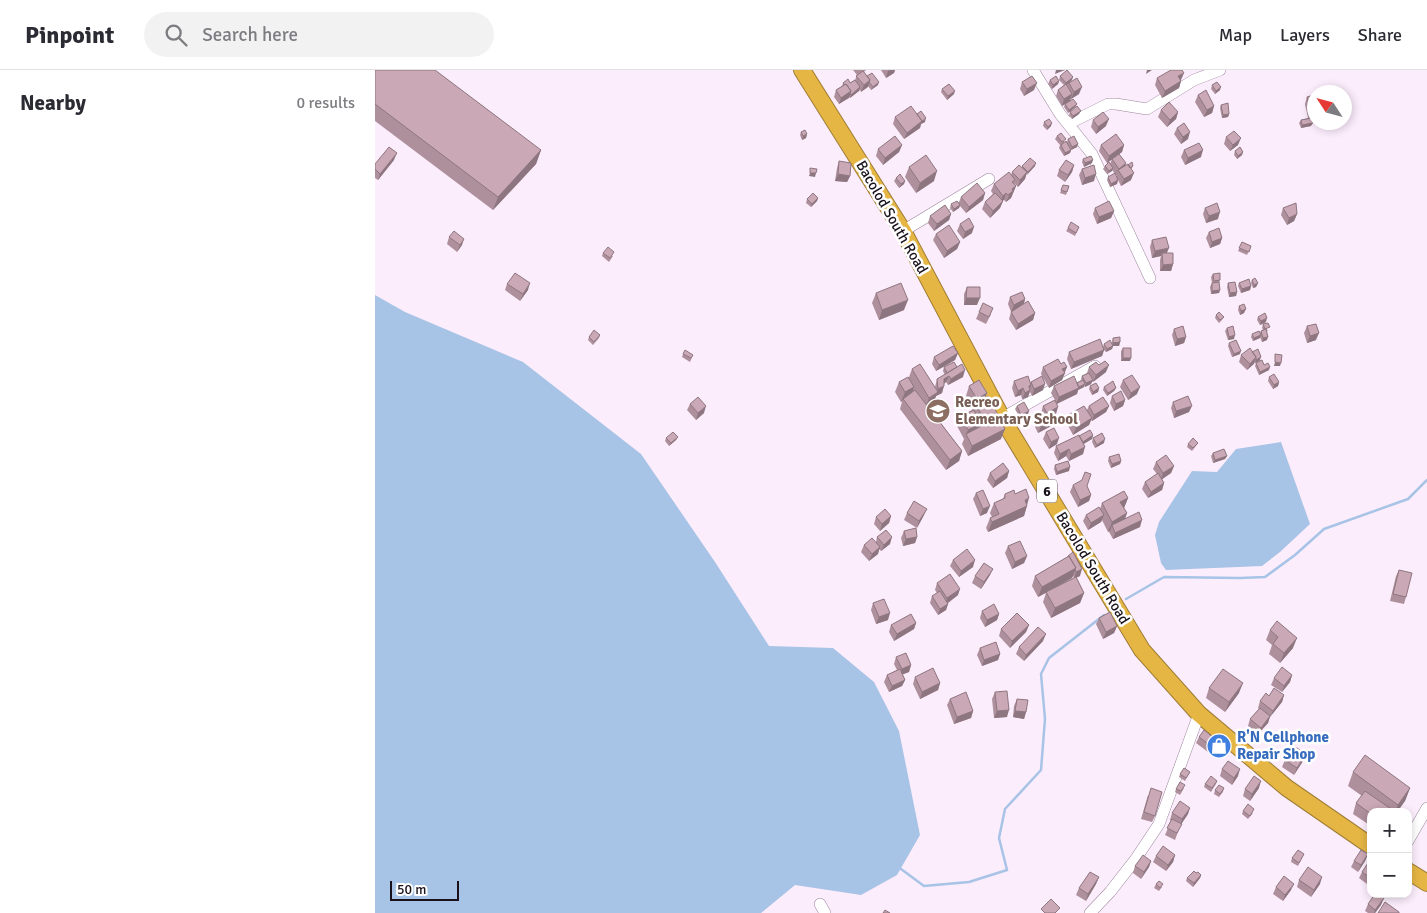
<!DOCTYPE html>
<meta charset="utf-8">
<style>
:root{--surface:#fff;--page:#f2f2f3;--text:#2b2b33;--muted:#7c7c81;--line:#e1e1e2}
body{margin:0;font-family:Signika,sans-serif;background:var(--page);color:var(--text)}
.controls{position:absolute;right:15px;bottom:15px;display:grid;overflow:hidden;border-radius:10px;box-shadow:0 2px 8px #0003}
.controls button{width:45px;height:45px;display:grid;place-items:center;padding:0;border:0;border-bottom:1px solid var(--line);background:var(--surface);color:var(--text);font:25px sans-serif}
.compass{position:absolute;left:932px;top:15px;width:45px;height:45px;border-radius:50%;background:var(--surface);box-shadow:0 2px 8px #0003;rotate:306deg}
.scale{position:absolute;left:15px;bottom:12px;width:69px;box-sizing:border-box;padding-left:5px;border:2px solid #1a121b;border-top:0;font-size:14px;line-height:18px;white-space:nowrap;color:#1a121b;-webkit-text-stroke:4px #fff;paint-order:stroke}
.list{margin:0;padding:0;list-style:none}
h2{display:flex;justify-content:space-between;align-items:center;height:65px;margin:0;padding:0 20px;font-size:21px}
h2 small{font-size:16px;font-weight:400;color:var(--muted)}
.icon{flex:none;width:28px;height:28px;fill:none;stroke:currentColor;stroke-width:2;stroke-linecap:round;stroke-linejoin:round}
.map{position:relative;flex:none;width:1052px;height:843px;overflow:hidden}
header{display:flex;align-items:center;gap:30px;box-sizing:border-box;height:70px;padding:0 25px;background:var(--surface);border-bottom:1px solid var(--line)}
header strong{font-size:24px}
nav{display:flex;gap:28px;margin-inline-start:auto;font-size:18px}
.search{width:350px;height:45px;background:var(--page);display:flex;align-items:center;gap:12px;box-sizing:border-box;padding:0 18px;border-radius:28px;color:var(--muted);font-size:19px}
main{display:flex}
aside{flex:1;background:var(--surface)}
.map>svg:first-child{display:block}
</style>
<header>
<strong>Pinpoint</strong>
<div class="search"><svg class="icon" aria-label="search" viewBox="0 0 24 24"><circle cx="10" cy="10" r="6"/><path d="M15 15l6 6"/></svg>Search here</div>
<nav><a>Map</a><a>Layers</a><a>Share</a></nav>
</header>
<main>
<aside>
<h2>Nearby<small>0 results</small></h2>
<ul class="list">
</ul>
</aside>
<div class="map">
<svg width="1052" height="843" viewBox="0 0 1052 843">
<rect width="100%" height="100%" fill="#fcedfd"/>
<path fill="#a7c3e5" d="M 0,225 L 30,242 L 148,292 L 266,384 L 340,492 L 394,576 L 458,578 L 499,612 L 524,661 L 545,765 L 522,805 L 486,825 L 420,815 L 386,843 L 0,843 Z
M 906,372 L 935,454 L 905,482 L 887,496 L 791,500 L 786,493 L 780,465 L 784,452 L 817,401 L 842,402 L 861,379 Z"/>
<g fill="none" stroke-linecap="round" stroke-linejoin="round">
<path stroke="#a7c3e5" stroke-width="2.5" d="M 751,529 L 789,507 L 865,508 L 890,507 L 920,485 L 949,459 L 1033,429 L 1052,410
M 526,799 L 549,816 L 594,812 L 632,800 L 624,768 L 630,739 L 666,700 L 670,649 L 666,604 L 674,588 L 729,545"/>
<defs>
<path id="minor" d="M 658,0 L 685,44 L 717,84 L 775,208
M 693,54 L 733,34 L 741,34 L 772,39 L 819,10 L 845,0
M 528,161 L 614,109
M 627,348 L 720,296
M 1033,771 L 1052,738
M 445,834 L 450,843
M 715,843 L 735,822 L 760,790 L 784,754 L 824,644"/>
<path id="highway" d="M 427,0 L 528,161 L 627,348 L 767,580 L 824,644 L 912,718 L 996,776
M 1033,801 L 1052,813"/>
</defs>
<use href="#minor" stroke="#9b859d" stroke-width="12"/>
<use href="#highway" stroke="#9e7d36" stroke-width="18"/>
<use href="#minor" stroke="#fff" stroke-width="11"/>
<use href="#highway" stroke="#e5b644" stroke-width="16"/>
</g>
<path fill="#ae909c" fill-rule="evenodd" d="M 0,0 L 166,80 L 161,94 L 118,140 L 0,51 Z
M 478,0 L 491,0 L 489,2 L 492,6 L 503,15 L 496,20 L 493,16 L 486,22 L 485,20 L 475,28 L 474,27 L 464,34 L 459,27 L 461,20 L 467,16 L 468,13 L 475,13 L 480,10 L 482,5 Z
M 506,0 L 520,0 L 519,3 L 511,8 Z
M 685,6 L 697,10 L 694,13 L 704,24 L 696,29 L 696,28 L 695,30 L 702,34 L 700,37 L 693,43 L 689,37 L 690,34 L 687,36 L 681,26 L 683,20 L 689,15 L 684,10 Z
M 782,8 L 806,10 L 806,11 L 804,18 L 787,28 L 780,15 Z
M 675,10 L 684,11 L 683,14 L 677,19 L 673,14 Z
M 647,12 L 659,20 L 649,26 L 645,19 Z
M 837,15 L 845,20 L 840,24 L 836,19 Z
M 567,19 L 579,24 L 572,30 L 566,22 Z
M 823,25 L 839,36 L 837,43 L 829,47 L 820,32 Z
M 939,25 L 936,56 L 926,58 L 924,53 L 926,50 L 933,48 L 930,34 L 932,27 Z
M 846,35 L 854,44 L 853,47 L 847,48 L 845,38 Z
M 786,40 L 803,42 L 801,49 L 792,57 L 783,47 Z
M 695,42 L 704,44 L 697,49 L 694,45 Z
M 542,44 L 550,52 L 546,54 L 545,58 L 529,69 L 518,54 L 520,47 Z
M 718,50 L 731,56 L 721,64 L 716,57 Z
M 669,52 L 676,56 L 672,60 L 668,56 Z
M 802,58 L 813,69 L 806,74 L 799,64 Z
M 426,62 L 432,64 L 431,68 L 427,70 L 425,65 Z
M 682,66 L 690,72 L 692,72 L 693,69 L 703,74 L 702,77 L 696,80 L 695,83 L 689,86 L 684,78 L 685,75 L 680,69 Z
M 851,67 L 863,75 L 855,81 L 849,74 Z
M 527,75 L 524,82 L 508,95 L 501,86 L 503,79 Z
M 726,75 L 749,75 L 747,82 L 732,93 L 724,81 Z
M 809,80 L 826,87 L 810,95 L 806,87 Z
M 860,81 L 868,82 L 867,85 L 862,89 L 859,85 Z
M 708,89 L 717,93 L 709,97 L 707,92 Z
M 737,89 L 751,93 L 750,97 L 758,96 L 756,100 L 756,110 L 746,116 L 743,110 L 742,114 L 735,117 L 732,110 L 733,107 L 741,107 L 742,105 L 741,105 L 737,100 L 737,101 L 732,104 L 728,99 L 730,96 L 735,94 Z
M 19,90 L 3,110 L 0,108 L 0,94 Z
M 464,91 L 475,106 L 472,112 L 460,111 L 462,98 Z
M 699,95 L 697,102 L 690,112 L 682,106 L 684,100 Z
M 660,96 L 651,105 L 650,109 L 643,117 L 639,113 L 641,116 L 636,128 L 631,132 L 629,130 L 627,131 L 628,131 L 625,138 L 615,148 L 607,139 L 610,132 L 618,124 L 616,121 L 619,114 L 636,105 L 637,102 L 647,97 Z
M 534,97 L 559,111 L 541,123 L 530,107 Z
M 707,99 L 719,111 L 707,115 L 704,105 Z
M 521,108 L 530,111 L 529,114 L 524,118 L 519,111 Z
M 688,115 L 694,116 L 691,125 L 685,123 Z
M 610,123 L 608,130 L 591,143 L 585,136 L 584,138 L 578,142 L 575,138 L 576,134 L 584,132 L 586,127 Z
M 443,128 L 442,131 L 436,137 L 431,133 L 432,129 Z
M 720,138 L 739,141 L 736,148 L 722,154 L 718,144 Z
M 830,138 L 843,149 L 831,153 L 828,144 Z
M 908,138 L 922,144 L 919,151 L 912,155 L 906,145 Z
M 576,144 L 574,150 L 559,161 L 553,153 L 555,146 Z
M 585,154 L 597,163 L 588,169 L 582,161 Z
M 704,157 L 700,166 L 691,161 L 693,158 Z
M 834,162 L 847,168 L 845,174 L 835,178 L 831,168 Z
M 561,164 L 585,172 L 582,179 L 569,188 L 558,170 Z
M 74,167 L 87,175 L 82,182 L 72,174 Z
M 777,170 L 792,183 L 798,194 L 796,201 L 785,201 L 785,190 L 786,186 L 777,188 L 775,177 Z
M 867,172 L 876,176 L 872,185 L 863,181 Z
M 228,183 L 238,186 L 234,192 L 227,186 Z
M 838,204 L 845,210 L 844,213 L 845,220 L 844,223 L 836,224 L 835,217 L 837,213 L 836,207 Z
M 877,210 L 883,213 L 881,217 L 878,218 L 876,213 Z
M 853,213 L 862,222 L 861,226 L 854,227 L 852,217 Z
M 864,213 L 876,216 L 875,220 L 866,223 L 863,216 Z
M 132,214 L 153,220 L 145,231 L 130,220 Z
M 592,217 L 602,235 L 589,235 L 589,224 Z
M 501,223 L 529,240 L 504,250 L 497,233 Z
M 635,227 L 650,229 L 649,234 L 660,243 L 658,250 L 641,260 L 634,249 L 636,242 L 633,234 Z
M 864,236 L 869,243 L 865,245 L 863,240 Z
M 604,242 L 616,244 L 611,254 L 601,249 Z
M 841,245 L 849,247 L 847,250 L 844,253 L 840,248 Z
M 883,247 L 891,252 L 885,255 L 882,250 Z
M 888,254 L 893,261 L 892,261 L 892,270 L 887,272 L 885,267 L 885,268 L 878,271 L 876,267 L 877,264 L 885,263 L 886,261 L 888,260 L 887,258 Z
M 932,256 L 941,270 L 932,273 L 929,263 Z
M 852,258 L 859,269 L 853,270 L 850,261 Z
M 799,259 L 811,267 L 809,273 L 800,276 L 797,265 Z
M 225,265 L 224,268 L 218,275 L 213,270 L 214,267 Z
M 738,268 L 745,272 L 744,276 L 738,276 L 737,279 L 731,282 L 729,280 L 727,286 L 696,299 L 692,289 L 694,282 L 728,277 L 729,274 L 737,273 Z
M 854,273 L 865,284 L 857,287 L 853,276 Z
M 748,278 L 755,291 L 746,291 L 746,281 Z
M 583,283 L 580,290 L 561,301 L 557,294 L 559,287 Z
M 308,284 L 318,285 L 315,292 L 307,287 Z
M 866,285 L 885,290 L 894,300 L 884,305 L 880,296 L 881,293 L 885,291 L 880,293 L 880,292 L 872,300 L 864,292 Z
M 686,294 L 692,297 L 687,310 L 674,318 L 666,304 L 668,297 Z
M 724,295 L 731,302 L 718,312 L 717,311 L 716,314 L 710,317 L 709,315 L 709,317 L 703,320 L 702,324 L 682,334 L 680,344 L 682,347 L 680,354 L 663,363 L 660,357 L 662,351 L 668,347 L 666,343 L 668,336 L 680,330 L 676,323 L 679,316 L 702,313 L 707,311 L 706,309 L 707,306 L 712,303 L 714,297 Z
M 569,297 L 588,307 L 573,315 L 571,312 L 569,314 L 567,323 L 561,326 L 559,332 L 553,336 L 587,381 L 584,391 L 571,400 L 525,339 L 527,332 L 526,332 L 520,322 L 524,312 L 534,307 L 537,299 L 560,317 L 562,309 L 570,305 L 568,301 Z
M 894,307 L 904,312 L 903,316 L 898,319 L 893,311 Z
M 748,310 L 762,324 L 753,330 L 745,317 Z
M 639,311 L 655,313 L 656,312 L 668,320 L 657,326 L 655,322 L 653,327 L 647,329 L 646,325 L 640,327 L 637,318 Z
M 594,316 L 612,323 L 610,327 L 621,349 L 626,369 L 593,386 L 587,374 L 589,369 L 582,356 L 586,346 L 597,340 L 598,338 L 591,326 Z
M 715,316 L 724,318 L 723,322 L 717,325 L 714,319 Z
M 729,317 L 741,318 L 739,321 L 732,326 L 728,320 Z
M 737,326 L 750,330 L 748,336 L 739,341 L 735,333 Z
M 798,332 L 814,342 L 799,348 L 796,338 Z
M 315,334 L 329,343 L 321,350 L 312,340 Z
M 642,336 L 653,345 L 645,348 L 640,339 Z
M 714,336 L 734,336 L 731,342 L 717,351 L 716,350 L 714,355 L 698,365 L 691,352 L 693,345 L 712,340 Z
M 671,362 L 682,374 L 674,379 L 668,369 Z
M 718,365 L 717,369 L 709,374 L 708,384 L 694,391 L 691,386 L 683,391 L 679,383 L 681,376 L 704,366 Z
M 303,367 L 301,370 L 294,376 L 290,371 L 291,368 Z
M 718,368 L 729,373 L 720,378 L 717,372 Z
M 823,373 L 821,376 L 817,381 L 812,377 L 813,374 Z
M 838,383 L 852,386 L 850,389 L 838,393 L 836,386 Z
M 734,387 L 746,391 L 745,394 L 736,398 L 733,391 Z
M 781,392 L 799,396 L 796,403 L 787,409 L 789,413 L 787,420 L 773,428 L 767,419 L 770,412 L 782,404 L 778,399 Z
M 680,395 L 694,401 L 681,405 L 679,399 Z
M 634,401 L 632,408 L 618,418 L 612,410 L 615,403 Z
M 698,415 L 712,417 L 716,425 L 714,431 L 703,437 L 695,422 Z
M 601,423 L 612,443 L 605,446 L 598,429 Z
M 630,424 L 640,424 L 652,435 L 652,436 L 649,446 L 613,462 L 611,458 L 615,448 L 617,447 L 615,443 L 619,433 L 628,429 Z
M 753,428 L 749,438 L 752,443 L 750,449 L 765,457 L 738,469 L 734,462 L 735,461 L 733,462 L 727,450 L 726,452 L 713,460 L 708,451 L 711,445 L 725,439 L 727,433 Z
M 532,443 L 549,445 L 542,458 L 529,450 Z
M 516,446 L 514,453 L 505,461 L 499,454 L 501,447 Z
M 529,461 L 542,467 L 540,473 L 528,476 L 526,468 Z
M 502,467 L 515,474 L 506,481 L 504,479 L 503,484 L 494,491 L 486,482 L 489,475 L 501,472 Z
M 633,476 L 652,486 L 649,493 L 637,499 L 630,483 Z
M 693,486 L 705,506 L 701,507 L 709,523 L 705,533 L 676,548 L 668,532 L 671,523 L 663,527 L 657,516 L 660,506 L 692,487 ZM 698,506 L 699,508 L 682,516 L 697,508 Z
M 578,490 L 598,497 L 584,507 L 575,496 Z
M 1024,500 L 1031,527 L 1029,534 L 1015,531 L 1021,506 Z
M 615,505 L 606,519 L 597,513 L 600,506 Z
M 562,513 L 583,525 L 573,533 L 573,534 L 571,540 L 563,545 L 555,533 L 557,526 L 562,523 L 560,520 Z
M 498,533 L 513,550 L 501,554 L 496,540 Z
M 607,541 L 624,544 L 622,550 L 610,557 L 605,548 Z
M 724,548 L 742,556 L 739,563 L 728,569 L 721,554 Z
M 541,553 L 539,559 L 519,571 L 514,562 L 516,555 Z
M 654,555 L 651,562 L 635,578 L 624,566 L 626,559 Z
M 895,560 L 918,578 L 905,593 L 894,584 L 897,575 L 891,570 Z
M 668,571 L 649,591 L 641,584 L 644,577 Z
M 605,578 L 625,584 L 623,590 L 607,596 L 602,585 Z
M 521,587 L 536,595 L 534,602 L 527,604 L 530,610 L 527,616 L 514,622 L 509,612 L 512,605 L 522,600 L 519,594 Z
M 917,605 L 915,612 L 907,622 L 896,615 L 899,608 Z
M 540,607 L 565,613 L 563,620 L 545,629 L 538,614 Z
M 834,618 L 864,623 L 850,642 L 831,628 Z
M 620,622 L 632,647 L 619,648 L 617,629 Z
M 909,625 L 907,632 L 895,647 L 893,653 L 883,664 L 873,656 L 875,649 L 884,639 L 883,638 L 885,631 L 894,626 Z
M 575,629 L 598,641 L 596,648 L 579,654 L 572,635 Z
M 642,629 L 651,642 L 649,649 L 638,647 L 639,636 Z
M 824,667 L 840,669 L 838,675 L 848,678 L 843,685 L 836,680 L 837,676 L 833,682 L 821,673 Z
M 910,690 L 928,691 L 919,705 L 907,697 Z
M 847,699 L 863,706 L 857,715 L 845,706 Z
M 815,702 L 810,711 L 804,707 L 805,704 Z
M 978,702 L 1035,718 L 1030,731 L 1022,742 L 996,742 L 996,756 L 978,744 L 981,733 L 987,726 L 973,716 Z
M 842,711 L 841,714 L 836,722 L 829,717 L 830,714 Z
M 809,718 L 805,725 L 800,722 L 801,719 Z
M 849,718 L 848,722 L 844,727 L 839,724 L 840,720 Z
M 884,718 L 875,731 L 868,726 L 870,719 Z
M 773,725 L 780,746 L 777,752 L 766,749 Z
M 868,741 L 878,743 L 873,749 L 867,744 Z
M 797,743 L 813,744 L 806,754 L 800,770 L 790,765 L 796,751 L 795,750 Z
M 929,784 L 923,796 L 916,792 L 917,788 Z
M 993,784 L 990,791 L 983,802 L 976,797 L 979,791 Z
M 800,785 L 798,792 L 791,801 L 778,792 L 781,786 Z
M 776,791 L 774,797 L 766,809 L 758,803 L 760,796 Z
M 987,802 L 996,808 L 992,814 L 984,808 Z
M 821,803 L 826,805 L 825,808 L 818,817 L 811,811 L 812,808 Z
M 724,807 L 721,814 L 711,831 L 701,825 L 704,818 Z
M 924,810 L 945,814 L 936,827 L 922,817 Z
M 781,814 L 787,817 L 784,821 L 779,818 Z
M 901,817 L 916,820 L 908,831 L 898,824 Z
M 993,834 L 1006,835 L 1000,843 L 993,843 L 990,841 Z"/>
<path fill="#8d767f" d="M 515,0 L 520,0 L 519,3 L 511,8 L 513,1 Z
M 681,0 L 690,0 L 680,4 Z
M 772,0 L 777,0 L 771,4 Z
M 809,3 L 806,10 L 801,13 L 803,6 Z
M 698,7 L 697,10 L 690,16 L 691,13 Z
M 495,10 L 493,17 L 486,22 L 489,15 Z
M 684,11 L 683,14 L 677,19 L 678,15 Z
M 806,11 L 804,18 L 787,28 L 790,21 Z
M 504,12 L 503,15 L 496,20 L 498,17 Z
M 662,13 L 659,20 L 649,26 L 652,19 Z
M 485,17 L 484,21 L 475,28 L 476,25 Z
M 707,17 L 704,24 L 696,29 L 699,22 Z
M 846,17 L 845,20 L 840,24 L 841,21 Z
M 476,21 L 474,28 L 464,34 L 466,28 Z
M 580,21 L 579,24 L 572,30 L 573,26 Z
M 697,24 L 695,31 L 687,36 L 689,29 Z
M 702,34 L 700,37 L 693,43 L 694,40 Z
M 839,36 L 837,43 L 829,47 L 832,40 Z
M 706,41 L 704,44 L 697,49 L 698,46 Z
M 940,41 L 940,47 L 933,49 L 936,42 Z
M 803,42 L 801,49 L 792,57 L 795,50 Z
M 854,44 L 853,47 L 847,48 L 848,45 Z
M 551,48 L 550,52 L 546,54 L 545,58 L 529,69 L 532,63 Z
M 734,49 L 731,56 L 721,64 L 723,57 Z
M 677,53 L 676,56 L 672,60 L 673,57 Z
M 938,53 L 936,56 L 926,58 L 927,55 Z
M 815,62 L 813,69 L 806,74 L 808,67 Z
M 432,64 L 431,68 L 427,70 L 428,66 Z
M 866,68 L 863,75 L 855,81 L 858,75 Z
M 703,74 L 702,77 L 696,80 L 695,83 L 689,86 L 690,83 L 696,80 L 697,77 Z
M 527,75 L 524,82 L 508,95 L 510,88 Z
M 749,75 L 747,82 L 732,93 L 734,86 Z
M 166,80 L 161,94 L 118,140 L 123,127 Z
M 828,80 L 826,87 L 810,95 L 813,88 Z
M 868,82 L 867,85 L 862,89 L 863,86 Z
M 22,83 L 19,90 L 3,110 L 5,104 Z
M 718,90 L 717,93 L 709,97 L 710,93 Z
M 661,93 L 660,96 L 652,105 L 653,102 Z
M 751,93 L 749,100 L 743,100 L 741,105 L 744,99 Z
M 699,95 L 697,102 L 690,112 L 693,105 Z
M 738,98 L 737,101 L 732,104 L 734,101 Z
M 562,101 L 559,111 L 541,123 L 545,113 Z
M 652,102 L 650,109 L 643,117 L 645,110 Z
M 435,103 L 441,103 L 440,107 L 434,106 Z
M 759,103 L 756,110 L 746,116 L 749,109 Z
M 463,104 L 475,106 L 472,112 L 460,111 Z
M 721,104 L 719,111 L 707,115 L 710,108 Z
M 743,110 L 742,114 L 735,117 L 736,114 Z
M 530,111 L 529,114 L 524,118 L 526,114 Z
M 641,116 L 636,128 L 631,132 L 637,119 Z
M 610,123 L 608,130 L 591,143 L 594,137 Z
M 631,123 L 629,130 L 625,132 L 628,126 Z
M 443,128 L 442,131 L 436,137 L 437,134 Z
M 628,131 L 625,138 L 615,148 L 618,141 Z
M 585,135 L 584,138 L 578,142 L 579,139 Z
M 739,141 L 736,148 L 722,154 L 724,147 Z
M 845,142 L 843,149 L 831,153 L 834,146 Z
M 576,144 L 574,150 L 559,161 L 562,154 Z
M 922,144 L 919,151 L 912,155 L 914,148 Z
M 599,157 L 597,163 L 588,169 L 590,162 Z
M 847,168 L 845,174 L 835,178 L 837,172 Z
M 89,169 L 87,175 L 82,182 L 85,175 Z
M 585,172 L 582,179 L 569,188 L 572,181 Z
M 794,178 L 791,185 L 787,183 L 786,186 L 777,188 L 780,181 Z
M 798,194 L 796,201 L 785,201 L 788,195 Z
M 155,213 L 153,220 L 145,231 L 148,224 Z
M 883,213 L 881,217 L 878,218 L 879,215 Z
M 876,216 L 875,220 L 866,223 L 867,219 Z
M 845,220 L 844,223 L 836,224 L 837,221 Z
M 862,222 L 861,226 L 854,227 L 855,223 Z
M 591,228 L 605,228 L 602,235 L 589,235 Z
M 650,229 L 648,236 L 636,242 L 639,235 Z
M 533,230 L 529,240 L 504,250 L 507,240 Z
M 871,239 L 869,243 L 865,245 L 866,241 Z
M 660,243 L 658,250 L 641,260 L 643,254 Z
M 892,248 L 891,252 L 885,255 L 886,251 Z
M 944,263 L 941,270 L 932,273 L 935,266 Z
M 860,265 L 859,269 L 853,270 L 854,267 Z
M 886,265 L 885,268 L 878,271 L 879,268 Z
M 811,267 L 809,273 L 800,276 L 802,269 Z
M 893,267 L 892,270 L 887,272 L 888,268 Z
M 745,272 L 744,276 L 738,276 L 737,279 L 731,282 L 732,279 L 737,276 L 738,273 Z
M 729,280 L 727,286 L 696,299 L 699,292 Z
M 866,281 L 865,284 L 857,287 L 859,284 Z
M 583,283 L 580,290 L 561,301 L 564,295 Z
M 881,287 L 879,294 L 872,300 L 875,294 Z
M 886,287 L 885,290 L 880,293 L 881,290 Z
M 748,288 L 756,288 L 755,291 L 746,291 Z
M 900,292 L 906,293 L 905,296 L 899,296 Z
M 734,295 L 731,302 L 718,312 L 721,305 Z
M 692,297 L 689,303 L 687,299 Z
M 895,297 L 894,300 L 884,305 L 885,302 Z
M 590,300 L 588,307 L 573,315 L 576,309 Z
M 690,303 L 687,310 L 674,318 L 676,311 Z
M 574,306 L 571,312 L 566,315 L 569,309 Z
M 718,310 L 716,314 L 710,317 L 711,313 Z
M 904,312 L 903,316 L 898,319 L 899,315 Z
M 670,314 L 668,320 L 657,326 L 659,319 Z
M 710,314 L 709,317 L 703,320 L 702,324 L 681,334 L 684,327 Z
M 656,315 L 654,321 L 655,320 L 653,327 L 647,329 L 650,323 L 654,316 Z
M 569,316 L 567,323 L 561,326 L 559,332 L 550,338 L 554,328 L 562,323 L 563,319 Z
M 539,317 L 536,327 L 528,329 L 526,332 L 530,322 Z
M 765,317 L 762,324 L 753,330 L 756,323 Z
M 648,318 L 646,325 L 640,327 L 643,321 Z
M 724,318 L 723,322 L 717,325 L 718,322 Z
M 741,318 L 739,321 L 732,326 L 733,323 Z
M 612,323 L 608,333 L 600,333 L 602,329 Z
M 750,330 L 748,336 L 739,341 L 741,334 Z
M 331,336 L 329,343 L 321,350 L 323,343 Z
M 734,336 L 731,342 L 717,351 L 719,345 Z
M 817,336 L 814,342 L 799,348 L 801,341 Z
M 683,337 L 681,344 L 669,350 L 672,343 Z
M 654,341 L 653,345 L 645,348 L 646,345 Z
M 623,345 L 619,355 L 607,362 L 610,352 Z
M 682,347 L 680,354 L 663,363 L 666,357 Z
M 717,348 L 714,355 L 698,365 L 701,358 Z
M 605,353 L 602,363 L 591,364 L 593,360 Z
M 630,359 L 626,369 L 593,386 L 597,376 Z
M 718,365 L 717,369 L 706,375 L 707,372 Z
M 303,367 L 301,370 L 294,376 L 296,373 Z
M 684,368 L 682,374 L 674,379 L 676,372 Z
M 730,369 L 729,373 L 720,378 L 722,375 Z
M 710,377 L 708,384 L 694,391 L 696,384 Z
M 694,379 L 691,386 L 683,391 L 685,384 Z
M 587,381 L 584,391 L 571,400 L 575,390 Z
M 852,386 L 850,389 L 838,393 L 840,390 Z
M 746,391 L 745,394 L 736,398 L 737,394 Z
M 799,396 L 796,403 L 786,410 L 788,403 Z
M 695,397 L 694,401 L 681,405 L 682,402 Z
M 634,401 L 632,408 L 618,418 L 620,411 Z
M 789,413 L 787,420 L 773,428 L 776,422 Z
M 716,425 L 714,431 L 703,437 L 705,430 Z
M 654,428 L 649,446 L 613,462 L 617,452 L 650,430 Z
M 753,428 L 749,438 L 742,442 L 745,432 Z
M 615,436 L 612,443 L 605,446 L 608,439 Z
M 552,439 L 549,445 L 542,458 L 544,451 Z
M 752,443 L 748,453 L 737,455 L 735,461 L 733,462 L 737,452 Z
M 729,445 L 726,452 L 713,460 L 716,453 Z
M 516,446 L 514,453 L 505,461 L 507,454 Z
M 767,450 L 765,457 L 738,469 L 740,463 Z
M 517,467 L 515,474 L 506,481 L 509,475 Z
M 542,467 L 540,473 L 528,476 L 531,469 Z
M 505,477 L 503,484 L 494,491 L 497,484 Z
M 652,486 L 649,493 L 637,499 L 640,492 Z
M 600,490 L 598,497 L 584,507 L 586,501 Z
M 701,498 L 697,508 L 663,527 L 667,517 Z
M 618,499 L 615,505 L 606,519 L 609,512 Z
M 707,499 L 705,506 L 699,509 L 701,502 Z
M 585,519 L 583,525 L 570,535 L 572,528 Z
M 709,523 L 705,533 L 676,548 L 680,538 Z
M 573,534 L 571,540 L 563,545 L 565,539 Z
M 515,543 L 513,550 L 501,554 L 504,547 Z
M 624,544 L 622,550 L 610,557 L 612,550 Z
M 541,553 L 539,559 L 519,571 L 522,564 Z
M 654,555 L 651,562 L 635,578 L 637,571 Z
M 742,556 L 739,563 L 728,569 L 731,562 Z
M 671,564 L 668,571 L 649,591 L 651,585 Z
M 922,568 L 918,578 L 905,593 L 909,583 Z
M 625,584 L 623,590 L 607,596 L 609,590 Z
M 536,595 L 534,602 L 524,606 L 527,599 Z
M 917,605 L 915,612 L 907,622 L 909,616 Z
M 530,610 L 527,616 L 514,622 L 517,616 Z
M 565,613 L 563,620 L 545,629 L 547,622 Z
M 868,613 L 864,623 L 850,642 L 854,632 Z
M 909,625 L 907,632 L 895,647 L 898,641 Z
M 634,640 L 632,647 L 619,648 L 622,641 Z
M 598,641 L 596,648 L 579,654 L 582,647 Z
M 640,641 L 651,642 L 649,649 L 638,647 Z
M 895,646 L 893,653 L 883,664 L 886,658 Z
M 840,669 L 838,675 L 833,682 L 835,675 Z
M 931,684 L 928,691 L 919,705 L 922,698 Z
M 865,699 L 863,706 L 857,715 L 859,708 Z
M 886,711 L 884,718 L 875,731 L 877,724 Z
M 1035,718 L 1030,731 L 1022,742 L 1020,742 L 1023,735 Z
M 815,738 L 813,744 L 805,756 L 807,749 Z
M 993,784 L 990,791 L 983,802 L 986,795 Z
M 800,785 L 798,792 L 791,801 L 793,795 Z
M 776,791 L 774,797 L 766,809 L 769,802 Z
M 826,805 L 825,808 L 818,817 L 819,813 Z
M 724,807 L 721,814 L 711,831 L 713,824 Z
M 947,807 L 945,814 L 936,827 L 939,820 Z
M 919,814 L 916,820 L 908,831 L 910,825 Z
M 1009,828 L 1006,835 L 1000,843 L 999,843 L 1000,840 Z"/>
<path fill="#caa8b5" stroke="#8d767f" d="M 0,0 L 60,0 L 166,80 L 123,127 L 0,34 Z
M 692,0 L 698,7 L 691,13 L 685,6 Z
M 796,0 L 807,0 L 809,3 L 803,6 L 806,11 L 790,21 L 782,8 Z
M 488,1 L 495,10 L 489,15 L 481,6 Z
M 497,3 L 504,12 L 498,17 L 494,12 L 495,10 L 492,6 Z
M 657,6 L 662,13 L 652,19 L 647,12 Z
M 681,6 L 684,11 L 678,15 L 675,10 Z
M 702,8 L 707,17 L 699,22 L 694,13 Z
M 473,9 L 475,13 L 480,10 L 485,17 L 476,25 L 475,24 L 476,21 L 471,14 L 470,15 L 468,13 Z
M 842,12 L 846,17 L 841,21 L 837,15 Z
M 471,14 L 476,21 L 466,28 L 461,20 Z
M 574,14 L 580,21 L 573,26 L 567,19 Z
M 691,14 L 697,24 L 689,29 L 683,20 Z
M 831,20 L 839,36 L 832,40 L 823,25 Z
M 939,25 L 940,29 L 940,41 L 936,42 L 932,27 Z
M 698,29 L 702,34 L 694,40 L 690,34 Z
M 794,32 L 803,42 L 795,50 L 786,40 Z
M 853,33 L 854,44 L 848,45 L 846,35 Z
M 536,36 L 547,51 L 532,63 L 520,47 Z
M 702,36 L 706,41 L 698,46 L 695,42 Z
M 546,41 L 551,48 L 546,52 L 547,51 L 542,44 Z
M 728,42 L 734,49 L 723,57 L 718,50 Z
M 937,48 L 938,53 L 927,55 L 926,50 Z
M 674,49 L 677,53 L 673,57 L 669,52 Z
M 809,53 L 815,62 L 808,67 L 802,58 Z
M 430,60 L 432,64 L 428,66 L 426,62 Z
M 859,61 L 866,68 L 858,75 L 851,67 Z
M 686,63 L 691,69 L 687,72 L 682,66 Z
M 741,64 L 749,75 L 734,86 L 726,75 Z
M 520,66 L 527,75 L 510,88 L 503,79 Z
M 699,66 L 703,74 L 697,77 L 693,69 Z
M 691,71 L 696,80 L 690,83 L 686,75 Z
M 824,73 L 828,80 L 813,88 L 809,80 Z
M 14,77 L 22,83 L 5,104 L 0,99 L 0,94 Z
M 865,77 L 868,82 L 863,86 L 860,81 Z
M 744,84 L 751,93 L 744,99 L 737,89 Z
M 551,85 L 562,101 L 545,113 L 534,97 Z
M 716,86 L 718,90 L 710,93 L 708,89 Z
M 655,88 L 661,93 L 653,102 L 647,96 Z
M 691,90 L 699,95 L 693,105 L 684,100 Z
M 464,91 L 476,93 L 475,106 L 463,104 Z
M 734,92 L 738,98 L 734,101 L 730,96 Z
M 757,92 L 758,96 L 755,98 L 753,95 Z
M 753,94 L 759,103 L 749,109 L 743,100 Z
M 644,95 L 652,102 L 645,110 L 637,102 Z
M 719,95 L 721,104 L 710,108 L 707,99 Z
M 435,98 L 442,99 L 441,103 L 435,103 Z
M 634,102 L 640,110 L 637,112 L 641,116 L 637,119 L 638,121 L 633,125 L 631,123 L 628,126 L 619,114 Z
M 740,103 L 743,110 L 736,114 L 733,107 Z
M 525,104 L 530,111 L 526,114 L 521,108 Z
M 602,113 L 610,123 L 594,137 L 586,127 Z
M 688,115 L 694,116 L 692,122 L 686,120 Z
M 438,123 L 443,128 L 437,134 L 432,129 Z
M 620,123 L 628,131 L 618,141 L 610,132 Z
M 582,131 L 585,135 L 579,139 L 576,134 Z
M 734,131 L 739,141 L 724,147 L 720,138 Z
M 842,133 L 845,142 L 834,146 L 830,138 Z
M 921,133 L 922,144 L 914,148 L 908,138 Z
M 570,135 L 576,144 L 562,154 L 555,146 Z
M 594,148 L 599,157 L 590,162 L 585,154 Z
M 696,152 L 704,157 L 701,163 L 693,158 Z
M 574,155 L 585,172 L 572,181 L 561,164 Z
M 844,158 L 847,168 L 837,172 L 834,162 Z
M 79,161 L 89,169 L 85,175 L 74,167 Z
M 791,167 L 794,178 L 780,181 L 777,170 Z
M 867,172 L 876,176 L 874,182 L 864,178 Z
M 233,177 L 239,182 L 235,188 L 228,183 Z
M 787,183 L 798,183 L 798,194 L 788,195 Z
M 140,203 L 155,213 L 148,224 L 132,214 Z
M 845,203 L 845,210 L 839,211 L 838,204 Z
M 880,208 L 883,213 L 879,215 L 877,210 Z
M 874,209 L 876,216 L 867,219 L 864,213 Z
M 844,212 L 845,220 L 837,221 L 837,213 Z
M 860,212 L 862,222 L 855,223 L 853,213 Z
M 526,213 L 533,230 L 507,240 L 501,223 Z
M 592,217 L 605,217 L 605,228 L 591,228 Z
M 647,222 L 650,229 L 639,235 L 635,227 Z
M 653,231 L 660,243 L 643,254 L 636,242 Z
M 608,233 L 618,238 L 614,247 L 604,242 Z
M 869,234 L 871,239 L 866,241 L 864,236 Z
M 844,242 L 849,247 L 845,250 L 841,245 Z
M 890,243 L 892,248 L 886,251 L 883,247 Z
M 893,253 L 895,257 L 890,259 L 888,254 Z
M 941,254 L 944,263 L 935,266 L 932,256 Z
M 808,256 L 811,267 L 802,269 L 799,259 Z
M 858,256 L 860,265 L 854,267 L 852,258 Z
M 891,259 L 893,267 L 888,268 L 886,261 Z
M 219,260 L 225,265 L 219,272 L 214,267 Z
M 884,261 L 886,265 L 879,268 L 877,264 Z
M 745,267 L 745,272 L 738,273 L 738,268 Z
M 725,269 L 729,280 L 699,292 L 694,282 Z
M 735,270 L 738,276 L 732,279 L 729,274 Z
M 861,270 L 866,281 L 859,284 L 854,273 Z
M 578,276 L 583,283 L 564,295 L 559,287 Z
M 748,278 L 756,278 L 756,288 L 748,288 Z
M 875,278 L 881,287 L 875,294 L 866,285 Z
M 883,279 L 886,287 L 881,290 L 881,287 L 877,282 Z
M 310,280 L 318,285 L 316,288 L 308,284 Z
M 900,284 L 907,285 L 906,293 L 900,292 Z
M 683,289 L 686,294 L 689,292 L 692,297 L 687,299 L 690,303 L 676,311 L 668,297 Z
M 887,290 L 889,295 L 893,293 L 895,297 L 885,302 L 881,293 Z
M 730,291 L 734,295 L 721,305 L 714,297 L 721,292 L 724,295 Z
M 579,292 L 582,297 L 572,303 L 569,297 Z
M 545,294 L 563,322 L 554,328 L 537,299 Z
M 587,294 L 590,300 L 576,309 L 574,306 L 569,309 L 569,316 L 563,319 L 562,309 Z
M 714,303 L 718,310 L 711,313 L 707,306 Z
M 899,304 L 904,312 L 899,315 L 894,307 Z
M 757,305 L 765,317 L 756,323 L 748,310 Z
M 653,306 L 656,315 L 654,316 L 655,320 L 650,323 L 648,318 L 643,321 L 639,311 Z
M 667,306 L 670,314 L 659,319 L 656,312 Z
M 699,306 L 704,318 L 684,327 L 679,316 Z
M 533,307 L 539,317 L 530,322 L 524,312 Z
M 604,310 L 612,323 L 602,329 L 594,316 Z
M 708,310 L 710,314 L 704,317 L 702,313 Z
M 738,311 L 741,318 L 733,323 L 729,317 Z
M 721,313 L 724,318 L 718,322 L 715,316 Z
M 540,320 L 587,381 L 575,390 L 528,329 Z
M 746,321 L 750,330 L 741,334 L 737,326 Z
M 613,326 L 623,345 L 610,352 L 600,332 Z
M 813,326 L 817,336 L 801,341 L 798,332 Z
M 323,327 L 331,336 L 323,343 L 315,334 Z
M 728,327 L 734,336 L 719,345 L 714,336 Z
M 680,330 L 683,337 L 672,343 L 668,336 Z
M 649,332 L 654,341 L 646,345 L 642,336 Z
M 709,336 L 717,348 L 701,358 L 693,345 Z
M 599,340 L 605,353 L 593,360 L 586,346 Z
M 679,341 L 682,347 L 666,357 L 662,351 Z
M 624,347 L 630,359 L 597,376 L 591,364 Z
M 679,358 L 684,368 L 676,372 L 671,362 Z
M 715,360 L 718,365 L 708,372 L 704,366 Z
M 298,362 L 303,367 L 296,373 L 291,368 Z
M 727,363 L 730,369 L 722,375 L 718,368 Z
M 704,365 L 710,377 L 696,384 L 694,379 L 685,384 L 681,376 Z
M 818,368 L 823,373 L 818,378 L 813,374 Z
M 849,379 L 852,386 L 840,390 L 838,383 Z
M 744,384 L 746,391 L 737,394 L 734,387 Z
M 791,385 L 799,396 L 788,403 L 781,392 Z
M 693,391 L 695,397 L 682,402 L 680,395 Z
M 628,393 L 634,401 L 620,411 L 615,403 Z
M 710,402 L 716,404 L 712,416 L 716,425 L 705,430 L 698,415 L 707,410 Z
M 783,403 L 789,413 L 776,422 L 770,412 Z
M 651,419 L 654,428 L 650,430 L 652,436 L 617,452 L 615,448 L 624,444 L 619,433 L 630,428 L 630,424 L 639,420 L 640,424 Z
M 608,420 L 615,436 L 608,439 L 601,423 Z
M 749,421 L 753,428 L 745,432 L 752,443 L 737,452 L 727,433 Z
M 539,431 L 552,439 L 544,451 L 532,443 Z
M 724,437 L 729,445 L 716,453 L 711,445 Z
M 510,439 L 516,446 L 507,454 L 501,447 Z
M 764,442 L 767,450 L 740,463 L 737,455 Z
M 541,458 L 542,467 L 531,469 L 529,461 Z
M 511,460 L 517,467 L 509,475 L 502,467 Z
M 497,468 L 505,477 L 497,484 L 489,475 Z
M 645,471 L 652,486 L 640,492 L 633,476 Z
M 592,479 L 600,490 L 586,501 L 578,490 Z
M 698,482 L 707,499 L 701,502 L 700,499 L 701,498 L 694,486 L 693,486 Z
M 694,486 L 701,498 L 667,517 L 660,506 Z
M 609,493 L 618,499 L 609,512 L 600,506 Z
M 1024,500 L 1037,503 L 1031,527 L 1018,524 Z
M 575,504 L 585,519 L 572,528 L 562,513 Z
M 701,507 L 709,523 L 680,538 L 671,522 Z
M 565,521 L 573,534 L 565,539 L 557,526 Z
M 509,529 L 515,543 L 504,547 L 498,533 Z
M 619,534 L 624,544 L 612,550 L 607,541 Z
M 735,542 L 742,556 L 731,562 L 724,548 Z
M 642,543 L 654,555 L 637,571 L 626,559 Z
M 536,544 L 541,553 L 522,564 L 516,555 Z
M 902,551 L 922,568 L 909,583 L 898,574 L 903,567 L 895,560 Z
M 663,557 L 671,564 L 651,585 L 644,577 Z
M 621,572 L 625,584 L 609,590 L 605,578 Z
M 531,583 L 536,595 L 527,599 L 521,587 Z
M 907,597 L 917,605 L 909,616 L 899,608 Z
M 558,598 L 565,613 L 547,622 L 540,607 Z
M 525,599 L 530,610 L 517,616 L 512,605 Z
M 848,599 L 868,613 L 854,632 L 834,618 Z
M 899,618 L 909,625 L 898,641 L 885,631 L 891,623 L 894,626 Z
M 632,621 L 634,640 L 622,641 L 620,622 Z
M 591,622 L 598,641 L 582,647 L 575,629 Z
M 642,629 L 653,630 L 651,642 L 640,641 Z
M 885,638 L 895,646 L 886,658 L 875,649 Z
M 829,660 L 840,669 L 835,675 L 824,667 Z
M 842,669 L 850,674 L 844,682 L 837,676 Z
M 919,676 L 931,684 L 922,698 L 910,690 Z
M 990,685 L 1035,718 L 1023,735 L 978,702 Z
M 853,691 L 865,699 L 859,708 L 847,699 Z
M 809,698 L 815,702 L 811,708 L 805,704 Z
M 836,706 L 842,711 L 837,718 L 830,714 Z
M 879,706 L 886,711 L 877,724 L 870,719 Z
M 805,712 L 810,715 L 806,721 L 801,719 Z
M 844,715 L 849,718 L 845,724 L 840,720 Z
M 776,718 L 787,722 L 780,746 L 769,742 Z
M 990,721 L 1019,741 L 1018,742 L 996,742 L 996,744 L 981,733 Z
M 805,731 L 815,738 L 807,749 L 797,743 Z
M 873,734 L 879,739 L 875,746 L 868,741 Z
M 797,749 L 807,754 L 802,763 L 792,758 Z
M 788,776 L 800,785 L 793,795 L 781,786 Z
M 923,780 L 929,784 L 924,793 L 917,788 Z
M 986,780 L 993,784 L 986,795 L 979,791 Z
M 768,785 L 776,791 L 769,802 L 760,796 Z
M 993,793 L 996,795 L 996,805 L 994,807 L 987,802 Z
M 933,797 L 947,807 L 939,820 L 924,810 Z
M 819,801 L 821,803 L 823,802 L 826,805 L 819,813 L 812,808 Z
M 715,802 L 724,807 L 713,824 L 704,818 Z
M 909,806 L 919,814 L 910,825 L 901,817 Z
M 784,811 L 788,814 L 785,818 L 781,814 Z
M 1000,824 L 1003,824 L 1009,828 L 1000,840 L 993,834 Z
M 676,829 L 685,838 L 680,843 L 670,843 L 666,839 Z
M 1010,832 L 1024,842 L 1024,843 L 1003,843 Z
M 510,840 L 515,843 L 508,843 Z"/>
<defs>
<symbol id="school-disc" viewBox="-11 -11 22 22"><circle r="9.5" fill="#8d6e63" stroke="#fff"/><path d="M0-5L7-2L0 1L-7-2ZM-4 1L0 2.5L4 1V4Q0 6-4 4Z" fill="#fff"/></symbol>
<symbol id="shop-disc" viewBox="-11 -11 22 22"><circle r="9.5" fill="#3f7fe0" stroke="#fff"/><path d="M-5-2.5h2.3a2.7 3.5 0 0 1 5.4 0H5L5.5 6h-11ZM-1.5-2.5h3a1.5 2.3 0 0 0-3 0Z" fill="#fff"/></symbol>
</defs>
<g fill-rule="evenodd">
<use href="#school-disc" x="549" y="327" width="28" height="28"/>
<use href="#shop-disc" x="830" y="662" width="28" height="28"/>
</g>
<g text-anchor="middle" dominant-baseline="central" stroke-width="5" stroke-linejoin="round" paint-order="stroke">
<rect fill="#fff" stroke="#5f595f" stroke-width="1" x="662" y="409.5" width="20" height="23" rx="4"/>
<g font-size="14" font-weight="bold" fill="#1a121b">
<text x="672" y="421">6</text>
</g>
<g font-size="15" fill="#1a121b" stroke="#fff">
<text transform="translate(517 147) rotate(60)">Bacolod South Road</text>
<text transform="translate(718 498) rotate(59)">Bacolod South Road</text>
</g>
<g font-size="15" font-weight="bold" fill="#785e54" stroke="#fff" text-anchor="start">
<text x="580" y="332">Recreo<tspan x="580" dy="17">Elementary School</tspan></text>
</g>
<g font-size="15" font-weight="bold" fill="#366cbe" stroke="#fff" text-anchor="start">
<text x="862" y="667">R'N Cellphone<tspan x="862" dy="17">Repair Shop</tspan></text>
</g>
</g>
</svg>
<div class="controls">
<button>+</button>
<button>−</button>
</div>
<svg class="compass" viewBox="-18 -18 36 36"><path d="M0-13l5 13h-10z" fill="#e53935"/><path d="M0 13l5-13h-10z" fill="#7c7c81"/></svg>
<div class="scale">50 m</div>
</div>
</main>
